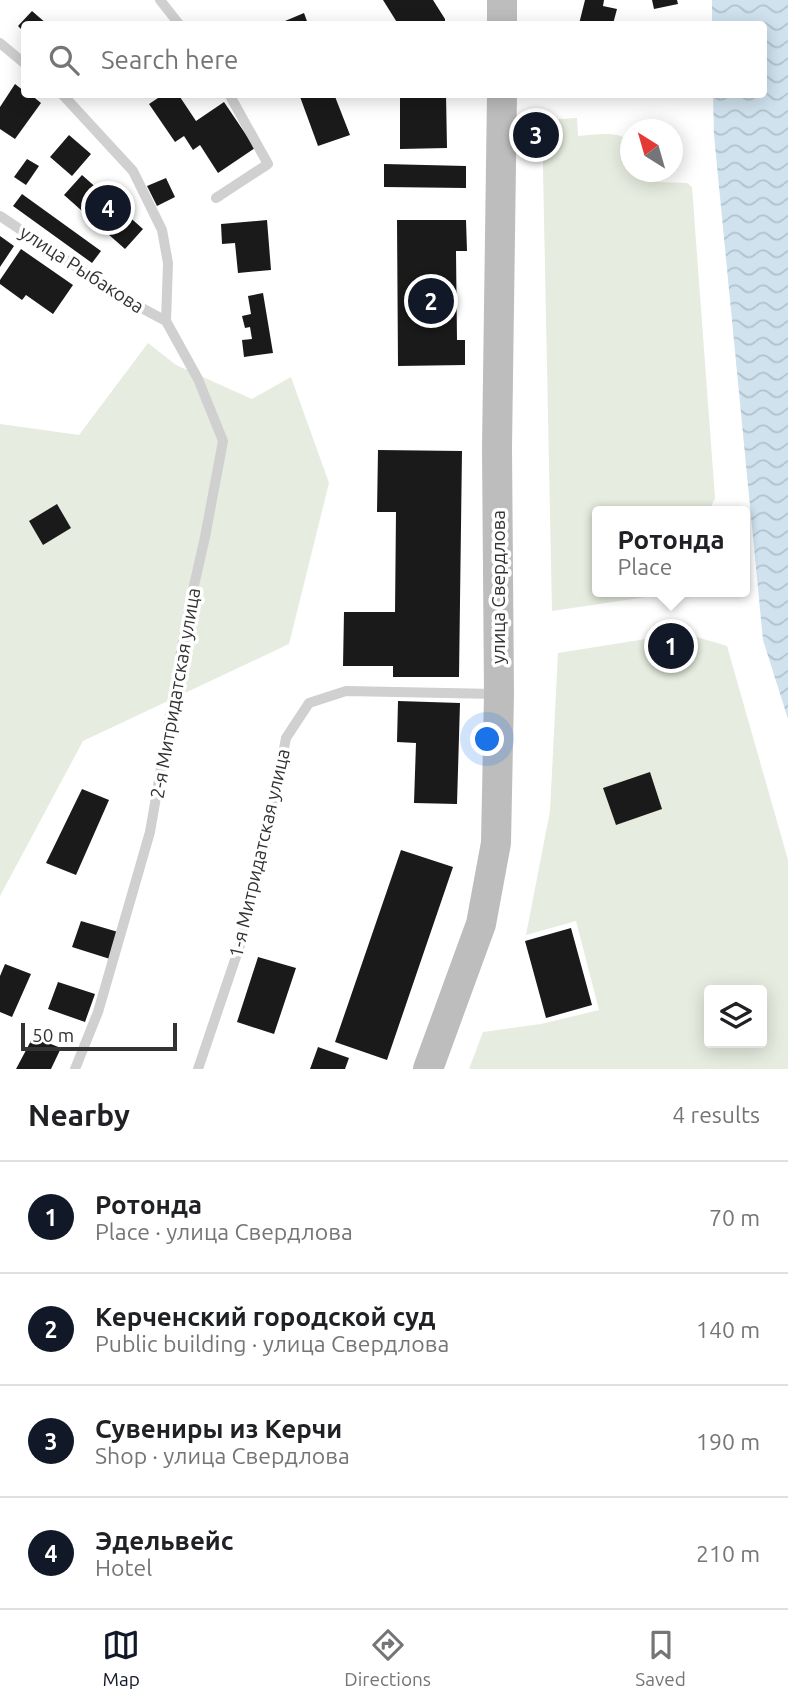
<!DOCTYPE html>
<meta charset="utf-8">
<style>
:root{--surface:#fff;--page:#f6f6f6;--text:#202124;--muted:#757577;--line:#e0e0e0;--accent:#111827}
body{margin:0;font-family:Ubuntu,sans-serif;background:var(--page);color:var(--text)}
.controls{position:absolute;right:21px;bottom:21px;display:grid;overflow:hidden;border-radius:7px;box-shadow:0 4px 18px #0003}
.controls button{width:63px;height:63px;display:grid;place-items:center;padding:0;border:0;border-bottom:2px solid var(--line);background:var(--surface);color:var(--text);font:35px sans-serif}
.compass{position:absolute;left:620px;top:119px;width:63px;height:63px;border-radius:50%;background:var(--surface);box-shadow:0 4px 18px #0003;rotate:323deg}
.scale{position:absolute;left:21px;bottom:18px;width:156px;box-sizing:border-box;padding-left:7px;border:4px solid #333;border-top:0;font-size:19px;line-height:24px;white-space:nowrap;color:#333;-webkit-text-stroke:5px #fff;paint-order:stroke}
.you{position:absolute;left:488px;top:740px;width:24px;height:24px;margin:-18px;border:5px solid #fff;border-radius:50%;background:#1a73e8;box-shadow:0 0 0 10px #1a73e833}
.badge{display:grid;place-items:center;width:46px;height:46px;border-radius:50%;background:var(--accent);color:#fff;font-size:23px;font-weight:700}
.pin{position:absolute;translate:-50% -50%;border:4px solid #fff;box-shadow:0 2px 7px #0006}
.popup{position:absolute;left:592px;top:506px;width:158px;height:91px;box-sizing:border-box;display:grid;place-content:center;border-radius:7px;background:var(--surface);filter:drop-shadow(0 2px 5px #0005);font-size:23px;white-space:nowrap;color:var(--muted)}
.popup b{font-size:26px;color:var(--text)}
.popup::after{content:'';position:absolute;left:50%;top:100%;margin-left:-14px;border:14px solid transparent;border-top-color:var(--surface)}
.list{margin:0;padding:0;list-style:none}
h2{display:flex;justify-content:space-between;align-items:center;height:91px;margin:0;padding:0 28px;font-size:30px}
h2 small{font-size:23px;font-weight:400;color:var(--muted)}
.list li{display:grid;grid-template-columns:46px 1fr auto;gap:21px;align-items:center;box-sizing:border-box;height:112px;padding:0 28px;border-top:2px solid var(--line)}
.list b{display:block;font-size:26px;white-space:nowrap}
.list p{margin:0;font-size:23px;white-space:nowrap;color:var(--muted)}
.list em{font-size:23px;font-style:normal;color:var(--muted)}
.icon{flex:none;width:38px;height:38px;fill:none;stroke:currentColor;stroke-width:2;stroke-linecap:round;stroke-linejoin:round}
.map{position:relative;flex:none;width:788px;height:1069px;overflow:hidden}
.search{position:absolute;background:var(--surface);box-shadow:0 4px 18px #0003;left:21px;right:21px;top:21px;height:77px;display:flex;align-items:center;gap:18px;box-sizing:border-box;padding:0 24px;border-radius:7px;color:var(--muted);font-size:26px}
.sheet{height:539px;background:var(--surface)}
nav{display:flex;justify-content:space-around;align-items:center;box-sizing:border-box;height:98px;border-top:2px solid var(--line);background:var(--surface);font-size:19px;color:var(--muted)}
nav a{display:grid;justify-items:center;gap:4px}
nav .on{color:var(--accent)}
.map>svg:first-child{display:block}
</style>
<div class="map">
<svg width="788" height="1069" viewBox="0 0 788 1069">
<defs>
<pattern id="water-waves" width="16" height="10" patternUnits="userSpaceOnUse" patternTransform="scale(1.75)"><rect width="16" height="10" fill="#cfe2ee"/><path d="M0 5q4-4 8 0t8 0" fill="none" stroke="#b2c2cd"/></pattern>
</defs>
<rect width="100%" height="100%" fill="#fff"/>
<path fill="#e6ecdf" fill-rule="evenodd" d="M 577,118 L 578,136 C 595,135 619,130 630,142 L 630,172 L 656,172 L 657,182 L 687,183 L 692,187 L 715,498 L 709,511 L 598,511 L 598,592 L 673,593 L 552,611 L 542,120 Z
M 148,343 L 176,365 L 252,399 L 291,377 L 329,483 L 289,644 L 83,741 L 0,896 L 0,424 L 79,435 Z
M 683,633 L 727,646 L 788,860 L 788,1069 L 469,1069 L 483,1032 L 541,1024 L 599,1010 L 576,921 L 526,935 L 550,811 L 558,653 ZM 709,990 L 762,990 L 762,1043 L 709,1043 Z"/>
<path fill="url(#water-waves)" d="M 712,0 L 788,0 L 788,719 L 763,640 L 714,135 L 713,95 L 764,94 L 764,24 L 712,24 Z"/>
<path fill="#1a1a1a" d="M 383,0 L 433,0 L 445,19 L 445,24 L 398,24 Z
M 585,0 L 604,0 L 603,6 L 617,9 L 613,24 L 579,24 Z
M 652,0 L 677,0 L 678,4 L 654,9 Z
M 32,11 L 47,24 L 24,24 L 24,32 L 18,26 Z
M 304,13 L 308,24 L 286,24 L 285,21 Z
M 15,84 L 24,91 L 24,94 L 30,94 L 41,103 L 15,139 L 0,129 L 0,107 Z
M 164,94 L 178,94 L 196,121 L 224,102 L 255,148 L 218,173 L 200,145 L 193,150 L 184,136 L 175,142 L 149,104 Z
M 299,94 L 334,94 L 350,135 L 318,146 Z
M 400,94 L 446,94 L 447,148 L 400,149 Z
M 69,135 L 91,154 L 72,176 L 50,157 Z
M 27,159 L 39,166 L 26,185 L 14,177 Z
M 384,164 L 466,166 L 466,188 L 384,187 Z
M 82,175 L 143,229 L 125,249 L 64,195 Z
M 166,178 L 175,197 L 157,206 L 147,186 Z
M 22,194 L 101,251 L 92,263 L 13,206 Z
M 267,220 L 271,270 L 238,273 L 235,243 L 222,244 L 221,224 Z
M 397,220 L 466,220 L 467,251 L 456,251 L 457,340 L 465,340 L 465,365 L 398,366 Z
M 0,236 L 14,246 L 0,267 Z
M 21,249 L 73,285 L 53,314 L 26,295 L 22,300 L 0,284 L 0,280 Z
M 263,293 L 273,353 L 244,357 L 242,340 L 252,339 L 250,327 L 245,328 L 242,316 L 251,314 L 248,296 Z
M 378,450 L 462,451 L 459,677 L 393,677 L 393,666 L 343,666 L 344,612 L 395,612 L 396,512 L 377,512 Z
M 57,504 L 71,528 L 43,545 L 29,521 Z
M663 646a8 8 0 1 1 16 0a8 8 0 1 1-16 0Z
M 398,701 L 460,703 L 457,804 L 414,803 L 416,743 L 397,742 Z
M 650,772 L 662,809 L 616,825 L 603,788 Z
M 82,789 L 109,800 L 76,875 L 46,863 Z
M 401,850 L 453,867 L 387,1060 L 335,1042 Z
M 81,921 L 118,932 L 110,959 L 72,947 Z
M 571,928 L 592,1005 L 546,1018 L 525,941 Z
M 258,957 L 296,968 L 274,1034 L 237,1022 Z
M 5,964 L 31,974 L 12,1017 L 0,1012 L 0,976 Z
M 58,982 L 95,994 L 85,1022 L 48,1009 Z
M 33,1037 L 61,1048 L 51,1069 L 16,1069 Z
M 318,1047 L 349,1058 L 345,1069 L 310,1069 Z"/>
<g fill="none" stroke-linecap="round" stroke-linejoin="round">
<path stroke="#d0d0d0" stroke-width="10" d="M 160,0 L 179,24
M 0,43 L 24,63
M 62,94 L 133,171 L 162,230 L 168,263 L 166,321
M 216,198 L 268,164 L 229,94
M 0,216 L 123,298 L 166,321
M 75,1069 L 98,1012 L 150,832 L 188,612 L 205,537 L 223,441 L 198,379 L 166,321
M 198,1069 L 241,942 L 265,846 L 286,738 L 309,703 L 346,691 L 496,694"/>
<path stroke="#bdbdbd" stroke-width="30" d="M 502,0 L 502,24
M 428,1069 L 481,924 L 496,843 L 499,694 L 497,448 L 502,94"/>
</g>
<g text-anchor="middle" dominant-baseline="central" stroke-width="7" stroke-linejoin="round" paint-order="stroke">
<g font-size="19" fill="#333" stroke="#fff">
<text transform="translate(82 269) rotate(33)">улица Рыбакова</text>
<text transform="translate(498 587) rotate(-90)">улица Свердлова</text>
<text transform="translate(175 693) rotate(-80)">2-я Митридатская улица</text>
<text transform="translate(259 853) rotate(-77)">1-я Митридатская улица</text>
</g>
</g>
</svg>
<div class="controls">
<button><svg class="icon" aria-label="layers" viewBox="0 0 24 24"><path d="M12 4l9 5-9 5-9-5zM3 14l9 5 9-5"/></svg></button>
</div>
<svg class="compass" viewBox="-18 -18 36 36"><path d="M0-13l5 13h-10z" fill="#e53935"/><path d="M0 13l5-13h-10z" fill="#757577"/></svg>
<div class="scale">50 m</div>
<div class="you"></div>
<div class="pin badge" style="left:671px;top:646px">1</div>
<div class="popup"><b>Ротонда</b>Place</div>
<div class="pin badge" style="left:431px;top:301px">2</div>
<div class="pin badge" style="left:536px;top:135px">3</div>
<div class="pin badge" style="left:108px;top:208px">4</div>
<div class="search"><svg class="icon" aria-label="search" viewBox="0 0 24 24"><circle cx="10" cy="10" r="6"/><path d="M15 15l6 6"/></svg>Search here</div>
</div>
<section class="sheet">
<h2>Nearby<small>4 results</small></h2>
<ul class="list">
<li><span class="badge">1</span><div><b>Ротонда</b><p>Place · улица Свердлова</p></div><em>70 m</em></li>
<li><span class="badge">2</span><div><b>Керченский городской суд</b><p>Public building · улица Свердлова</p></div><em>140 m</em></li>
<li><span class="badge">3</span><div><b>Сувениры из Керчи</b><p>Shop · улица Свердлова</p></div><em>190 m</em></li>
<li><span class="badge">4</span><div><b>Эдельвейс</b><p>Hotel</p></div><em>210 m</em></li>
</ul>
</section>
<nav>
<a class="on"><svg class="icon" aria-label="map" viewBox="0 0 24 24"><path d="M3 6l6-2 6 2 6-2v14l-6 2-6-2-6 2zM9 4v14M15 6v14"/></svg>Map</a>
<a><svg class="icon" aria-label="directions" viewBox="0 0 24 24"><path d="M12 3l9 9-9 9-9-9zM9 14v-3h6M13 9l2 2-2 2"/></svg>Directions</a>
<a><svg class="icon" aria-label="saved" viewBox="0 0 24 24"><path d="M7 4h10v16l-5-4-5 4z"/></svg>Saved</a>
</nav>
